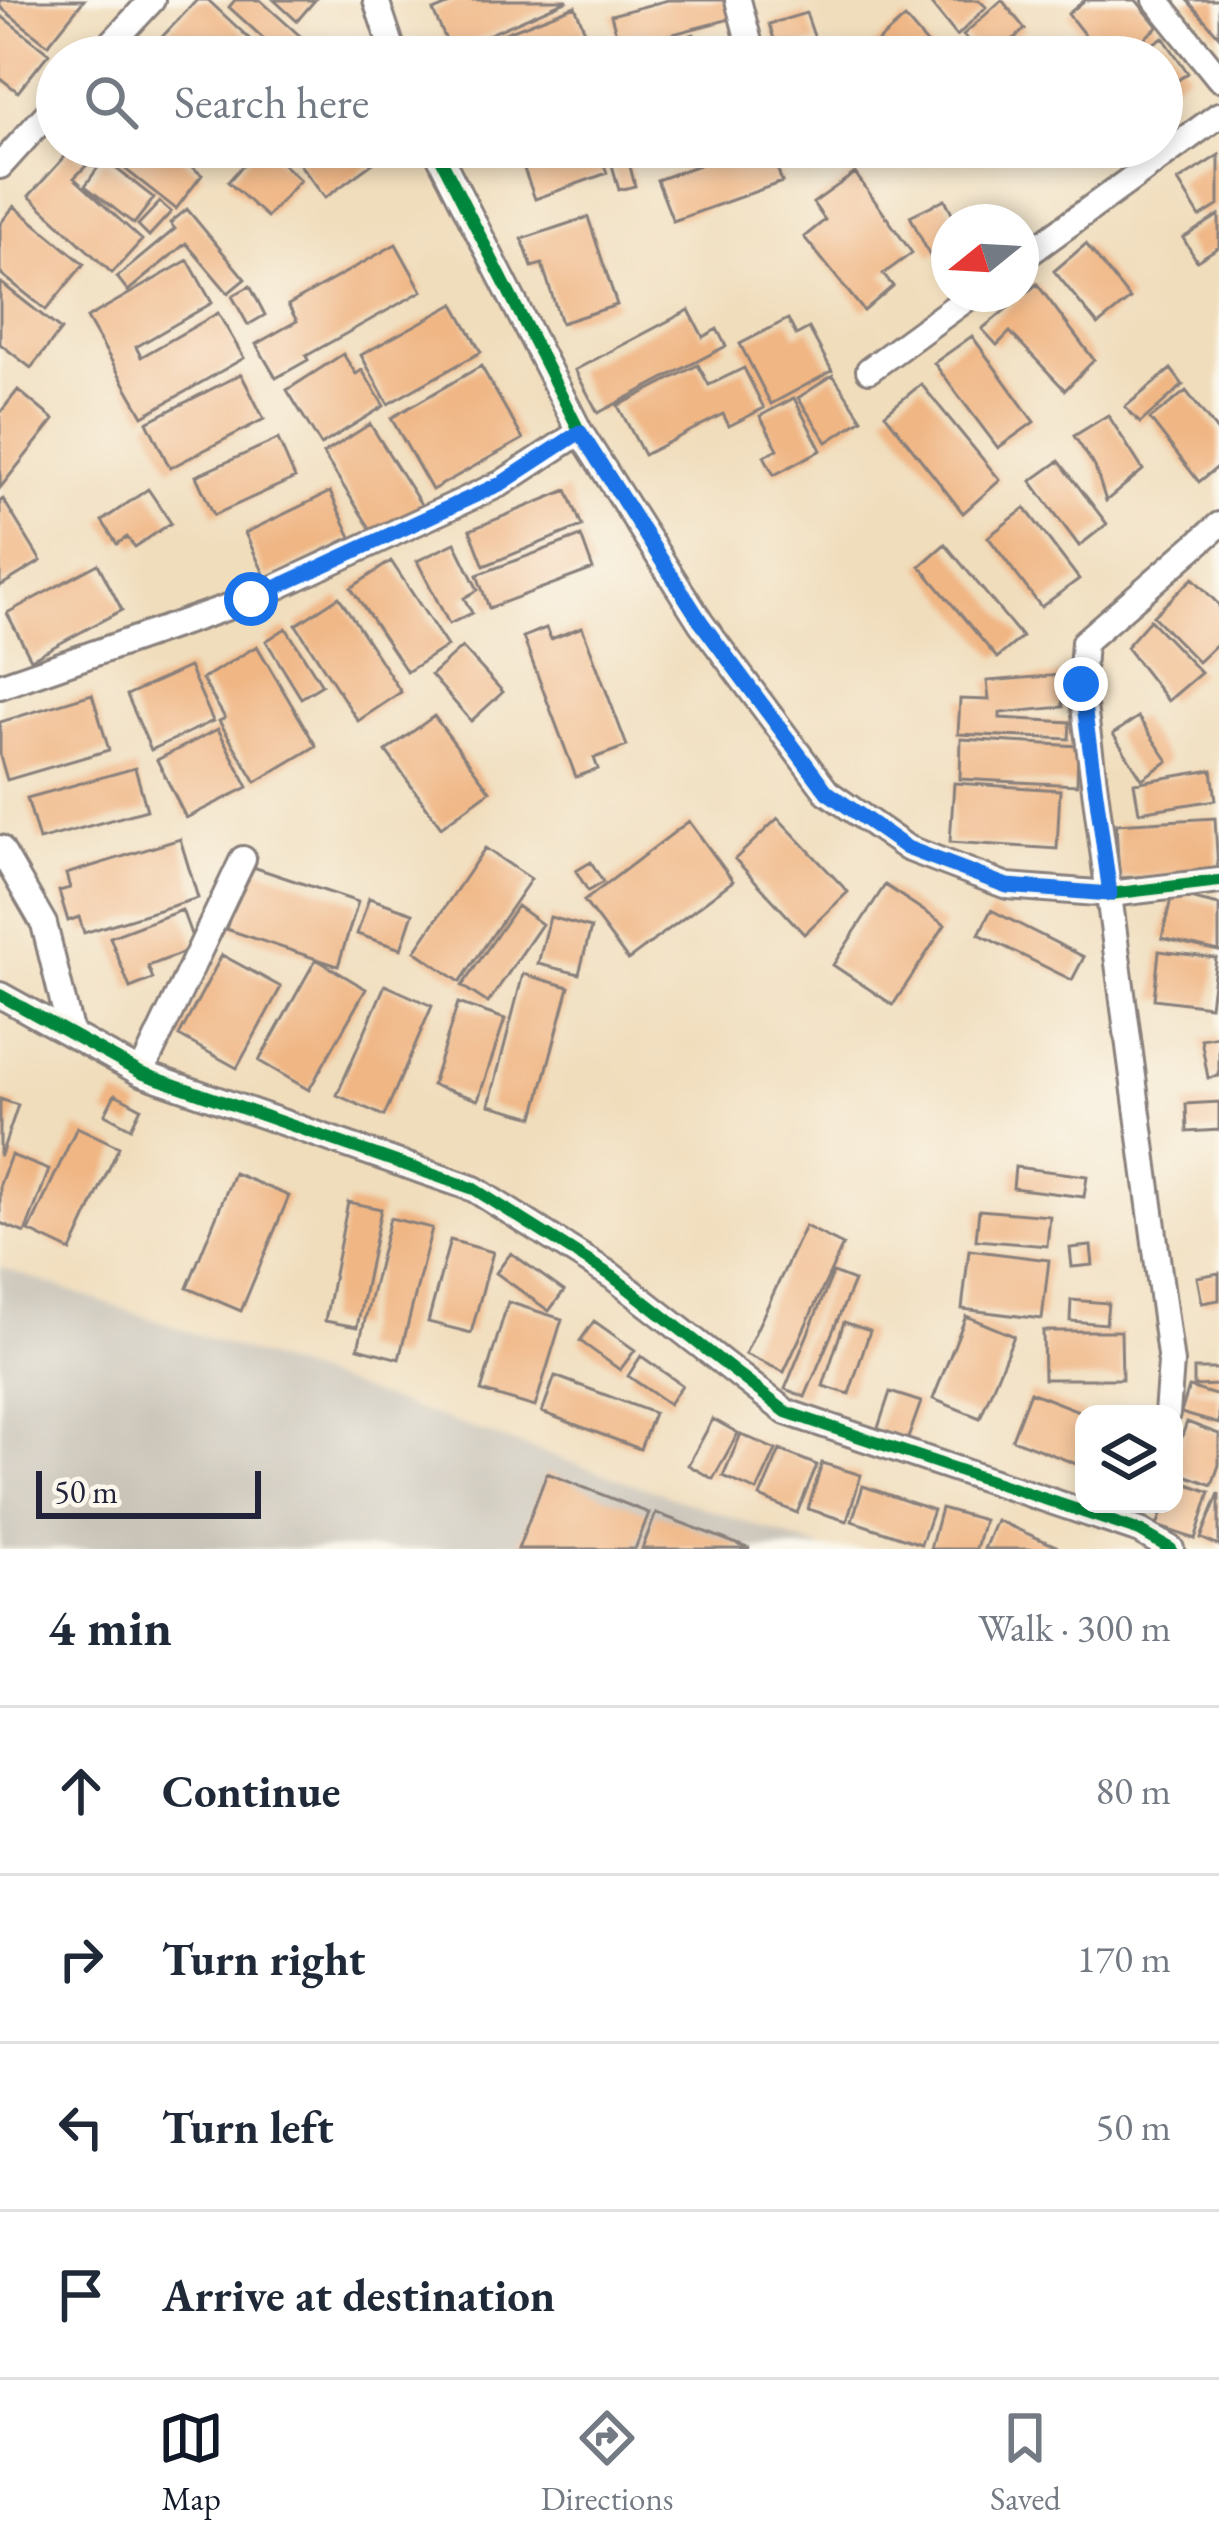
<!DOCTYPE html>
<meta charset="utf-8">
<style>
:root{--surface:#fff;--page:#f6f6f7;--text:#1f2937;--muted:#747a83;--line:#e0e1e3;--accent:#111827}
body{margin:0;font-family:"EB Garamond",serif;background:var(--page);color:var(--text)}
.controls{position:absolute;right:36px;bottom:36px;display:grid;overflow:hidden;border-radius:24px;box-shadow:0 6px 18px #0003}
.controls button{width:108px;height:108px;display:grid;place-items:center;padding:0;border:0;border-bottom:3px solid var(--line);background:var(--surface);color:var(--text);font:60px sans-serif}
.compass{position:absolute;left:931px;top:204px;width:108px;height:108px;border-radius:50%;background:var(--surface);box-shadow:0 6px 18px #0003;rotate:252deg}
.scale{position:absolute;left:36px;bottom:30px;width:225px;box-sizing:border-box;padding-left:12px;border:6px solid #22223b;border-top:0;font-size:33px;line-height:42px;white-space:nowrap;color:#22223b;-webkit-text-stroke:9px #fbf7ec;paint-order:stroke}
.stop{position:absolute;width:36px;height:36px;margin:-27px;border:9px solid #1a73e8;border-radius:50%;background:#fff}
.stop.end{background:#1a73e8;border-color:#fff;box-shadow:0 3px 12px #0008}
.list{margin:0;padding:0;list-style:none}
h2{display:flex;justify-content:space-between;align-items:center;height:156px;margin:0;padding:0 48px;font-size:51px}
h2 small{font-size:39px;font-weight:400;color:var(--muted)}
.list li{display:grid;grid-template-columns:78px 1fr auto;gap:36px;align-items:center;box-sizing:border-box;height:168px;padding:0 48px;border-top:3px solid var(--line)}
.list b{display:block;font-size:45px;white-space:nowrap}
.list em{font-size:39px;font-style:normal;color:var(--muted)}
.icon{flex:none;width:66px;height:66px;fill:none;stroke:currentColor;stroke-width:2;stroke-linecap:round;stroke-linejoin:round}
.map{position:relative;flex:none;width:1219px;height:1549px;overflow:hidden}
.search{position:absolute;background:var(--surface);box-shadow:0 6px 18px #0003;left:36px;right:36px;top:36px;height:132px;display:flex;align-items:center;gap:30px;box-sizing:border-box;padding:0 42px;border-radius:66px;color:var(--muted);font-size:45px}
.sheet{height:828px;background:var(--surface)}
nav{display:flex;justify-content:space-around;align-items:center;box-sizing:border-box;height:168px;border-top:3px solid var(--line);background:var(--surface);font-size:33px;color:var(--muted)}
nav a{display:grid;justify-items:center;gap:6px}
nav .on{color:var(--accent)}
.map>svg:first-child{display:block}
</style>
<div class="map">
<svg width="1219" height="1549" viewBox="0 0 1219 1549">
<rect width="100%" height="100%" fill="#fbf7ec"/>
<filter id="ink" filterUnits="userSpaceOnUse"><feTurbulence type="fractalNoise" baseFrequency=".00833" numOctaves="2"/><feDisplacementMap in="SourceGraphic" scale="24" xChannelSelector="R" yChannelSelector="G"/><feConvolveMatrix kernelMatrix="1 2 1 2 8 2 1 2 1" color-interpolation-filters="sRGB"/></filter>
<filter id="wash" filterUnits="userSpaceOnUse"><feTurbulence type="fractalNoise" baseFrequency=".004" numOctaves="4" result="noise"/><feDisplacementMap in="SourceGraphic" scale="48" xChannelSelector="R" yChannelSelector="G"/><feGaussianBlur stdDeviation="2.7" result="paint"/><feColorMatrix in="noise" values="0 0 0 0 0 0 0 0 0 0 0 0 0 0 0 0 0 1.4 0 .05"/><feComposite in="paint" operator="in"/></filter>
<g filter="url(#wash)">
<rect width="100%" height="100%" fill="#f0ddbc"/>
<path fill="#c9c3b8" d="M 0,1267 L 824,1549 L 0,1549 Z"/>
<g id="blocks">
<path fill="#f0b684" d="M 0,0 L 84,0 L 48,45 L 0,7 Z
M 197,0 L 208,0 L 269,57 L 183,57 L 162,37 Z
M 235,0 L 260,0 L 308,43 L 295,57 L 284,57 L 229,7 Z
M 274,0 L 315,0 L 297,21 Z
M 459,0 L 568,0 L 451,51 L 433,11 Z
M 668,0 L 734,0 L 738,17 L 620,48 L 611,15 Z
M 928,0 L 979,0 L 986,7 L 957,36 Z
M 1002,0 L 1025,29 L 993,57 L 984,57 L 963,35 Z
M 1085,0 L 1136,0 L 1158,27 L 1121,57 L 1102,57 L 1068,14 Z
M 1187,0 L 1219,0 L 1219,36 Z
M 575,6 L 593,52 L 580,57 L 443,57 Z
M 806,13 L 816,42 L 779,54 L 769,24 Z
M 0,15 L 49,53 L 18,92 L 0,78 Z
M 905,18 L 934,52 L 929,57 L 860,57 Z
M 694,34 L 701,57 L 639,57 L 637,51 Z
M 1163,37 L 1188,73 L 1162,91 L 1162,57 L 1133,57 Z
M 105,147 L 167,147 L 202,175 L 176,209 L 102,151 Z
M 259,147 L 280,147 L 273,155 L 300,180 L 267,217 L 228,182 Z
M 319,147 L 365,147 L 376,161 L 325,198 L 298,162 Z
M 516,147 L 597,147 L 607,173 L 535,199 Z
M 607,147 L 625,147 L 635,186 L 619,190 Z
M 749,147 L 770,147 L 782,182 L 673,221 L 657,180 Z
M 841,147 L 898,147 L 853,170 Z
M 72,149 L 88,164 L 74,178 L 142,240 L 112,273 L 29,196 Z
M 1219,155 L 1219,205 L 1200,217 L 1178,181 Z
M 104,159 L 154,198 L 134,224 L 85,186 Z
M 855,173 L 912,253 L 883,274 L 893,286 L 864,311 L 804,237 L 825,220 L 813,203 Z
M 945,199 L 956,222 L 949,222 L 949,247 L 930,256 L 910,216 Z
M 160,202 L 171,212 L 149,236 L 138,225 Z
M 14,206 L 84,264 L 46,310 L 0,273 L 0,224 Z
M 187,209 L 245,279 L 228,293 L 186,243 L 128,291 L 117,277 L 175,229 L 170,223 Z
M 1219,215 L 1219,247 L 1197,261 L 1183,238 Z
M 588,217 L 617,305 L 561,323 L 542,264 L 532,267 L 522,239 Z
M 396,244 L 422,291 L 306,356 L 308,360 L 276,378 L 256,344 L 297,321 L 288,305 Z
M 1086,244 L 1130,299 L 1098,325 L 1054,271 Z
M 188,260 L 212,303 L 136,347 L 141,357 L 218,313 L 244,358 L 143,416 L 87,318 Z
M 0,282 L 61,330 L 31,368 L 0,344 Z
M 1037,284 L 1094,360 L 1065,390 L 1010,332 L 997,345 L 982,329 Z
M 250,286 L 265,315 L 248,325 L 232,296 Z
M 454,304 L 481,352 L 388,404 L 361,355 Z
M 689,310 L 703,337 L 717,329 L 726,346 L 598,413 L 575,370 Z
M 788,319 L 796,335 L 809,328 L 832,371 L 771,404 L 740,344 Z
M 972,336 L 1034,422 L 998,448 L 934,363 Z
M 343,354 L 356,374 L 362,370 L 384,406 L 321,445 L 287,390 Z
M 698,365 L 709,385 L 744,368 L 764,408 L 729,426 L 723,414 L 644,455 L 618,406 Z
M 481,366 L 523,439 L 432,490 L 391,418 Z
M 1171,369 L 1183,385 L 1140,423 L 1125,407 Z
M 241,374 L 264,419 L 170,468 L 147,422 Z
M 833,375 L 862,419 L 827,442 L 798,398 Z
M 921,384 L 1000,480 L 963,513 L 885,414 Z
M 18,390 L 54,420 L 0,488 L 0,413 Z
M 1186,391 L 1219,433 L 1219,466 L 1199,482 L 1150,419 Z
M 794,398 L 821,450 L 774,475 L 764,456 L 778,449 L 760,416 Z
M 1108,415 L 1143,470 L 1106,501 L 1095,467 L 1074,436 Z
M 370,424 L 422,506 L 375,536 L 323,454 Z
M 278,439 L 295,478 L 214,515 L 196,476 Z
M 1059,461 L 1107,524 L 1079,546 L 1031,481 Z
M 148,489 L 171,523 L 135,547 L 127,537 L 117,544 L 102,521 Z
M 567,490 L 582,526 L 484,566 L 470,530 Z
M 330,492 L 351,537 L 266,578 L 245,533 Z
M 3,499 L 41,561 L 0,586 L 0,501 Z
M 1025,508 L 1079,579 L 1041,607 L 988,537 Z
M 581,536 L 593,569 L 489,608 L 477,575 Z
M 455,543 L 478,590 L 464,598 L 472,613 L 449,624 L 417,561 Z
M 945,544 L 1022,637 L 997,658 L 920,566 Z
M 391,561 L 447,646 L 407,672 L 351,588 Z
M 98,564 L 122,610 L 31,659 L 7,613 Z
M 1193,578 L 1219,605 L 1219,642 L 1198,662 L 1153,616 Z
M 339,597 L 401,692 L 358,721 L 296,625 Z
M 1150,620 L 1201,673 L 1168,701 L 1126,647 Z
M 582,627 L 627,746 L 594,758 L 598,769 L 576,777 L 523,637 L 546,628 L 551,639 Z
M 286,628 L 322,685 L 301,698 L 266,641 Z
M 257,646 L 316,746 L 256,782 L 219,721 L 225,718 L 202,679 Z
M 462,647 L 503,692 L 471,721 L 431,675 Z
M 189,667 L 213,721 L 151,750 L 127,695 Z
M 1060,675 L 1063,707 L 1000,713 L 1000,718 L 1070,722 L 1069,739 L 958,734 L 960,699 L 989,700 L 987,681 Z
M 92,694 L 109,750 L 7,780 L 0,756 L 0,722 Z
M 434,716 L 490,791 L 441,827 L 386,751 Z
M 1138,717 L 1168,761 L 1142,779 L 1113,734 Z
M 218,729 L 248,787 L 186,818 L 157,760 Z
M 961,739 L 1078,746 L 1077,785 L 960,779 Z
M 135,768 L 147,810 L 39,840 L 27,798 Z
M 1212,770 L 1216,800 L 1139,812 L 1134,783 Z
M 954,783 L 1060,790 L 1057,849 L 950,842 Z
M 778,818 L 848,892 L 804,934 L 735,859 Z
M 1215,818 L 1218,872 L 1119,878 L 1116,824 Z
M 689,821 L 733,881 L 628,960 L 584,901 Z
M 180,839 L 198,898 L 84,933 L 79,917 L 68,921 L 59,891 L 70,888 L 66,874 Z
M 485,848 L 531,879 L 460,982 L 415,951 Z
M 591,862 L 603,882 L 588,891 L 576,871 Z
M 247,865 L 358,902 L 338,966 L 226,929 Z
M 885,885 L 945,925 L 893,1005 L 833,965 Z
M 1172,894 L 1219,905 L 1219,951 L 1162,938 Z
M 369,898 L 413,913 L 401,949 L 357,934 Z
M 517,906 L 542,924 L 488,1003 L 462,986 Z
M 182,910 L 196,948 L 148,966 L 153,979 L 130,988 L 110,937 Z
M 991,910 L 1084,957 L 1072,980 L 979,934 Z
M 550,917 L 591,928 L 579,974 L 538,964 Z
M 1159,951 L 1216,958 L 1210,1006 L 1154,999 Z
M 222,955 L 281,987 L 237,1068 L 179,1036 Z
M 316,959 L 366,989 L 309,1090 L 259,1061 Z
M 523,974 L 569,987 L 534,1117 L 489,1105 Z
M 385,985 L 432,1006 L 384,1116 L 337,1095 Z
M 458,1003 L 505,1019 L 478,1100 L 432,1085 Z
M 1219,1036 L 1219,1076 L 1208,1078 L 1201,1039 Z
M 115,1094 L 141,1108 L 131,1128 L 105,1114 Z
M 0,1099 L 18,1105 L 1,1155 L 0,1155 Z
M 1219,1102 L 1219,1130 L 1187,1132 L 1186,1104 Z
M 77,1127 L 119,1147 L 71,1251 L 29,1231 Z
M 11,1155 L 49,1170 L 25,1233 L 0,1223 L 0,1184 Z
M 1015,1167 L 1087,1176 L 1084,1197 L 1013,1188 Z
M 234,1173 L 289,1196 L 241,1311 L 187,1288 Z
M 348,1202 L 381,1209 L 357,1327 L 325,1321 Z
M 979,1210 L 1050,1216 L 1047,1246 L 976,1240 Z
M 390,1218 L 432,1228 L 399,1359 L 358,1348 Z
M 805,1226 L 843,1245 L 784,1372 L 745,1354 Z
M 450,1240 L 493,1252 L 471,1333 L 428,1322 Z
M 1091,1246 L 1093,1265 L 1072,1267 L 1070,1248 Z
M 969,1250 L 1049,1260 L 1042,1319 L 962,1309 Z
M 511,1253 L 564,1291 L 549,1311 L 496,1273 Z
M 833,1273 L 854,1281 L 805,1397 L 785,1389 Z
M 1219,1273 L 1219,1300 L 1202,1303 L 1197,1277 Z
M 1071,1300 L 1108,1303 L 1106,1324 L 1070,1321 Z
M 508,1302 L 562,1319 L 535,1407 L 481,1391 Z
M 966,1316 L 1014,1336 L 980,1418 L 933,1399 Z
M 594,1321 L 635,1350 L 620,1370 L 580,1341 Z
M 844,1322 L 870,1331 L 849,1394 L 823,1386 Z
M 1043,1331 L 1121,1331 L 1122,1379 L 1044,1379 Z
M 641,1356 L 682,1385 L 669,1404 L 628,1376 Z
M 1194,1369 L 1219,1369 L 1219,1385 L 1194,1386 Z
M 555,1376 L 654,1413 L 640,1449 L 542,1412 Z
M 1189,1387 L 1219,1396 L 1219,1424 L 1181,1413 Z
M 890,1392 L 921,1402 L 907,1441 L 877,1431 Z
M 1030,1392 L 1084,1413 L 1084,1467 L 1012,1439 Z
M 713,1419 L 738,1433 L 713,1479 L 688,1465 Z
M 1187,1422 L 1219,1434 L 1219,1465 L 1212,1485 L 1174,1471 L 1174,1458 Z
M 741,1434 L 776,1450 L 757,1491 L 723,1476 Z
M 780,1450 L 817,1465 L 797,1513 L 760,1497 Z
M 822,1463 L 861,1475 L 847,1521 L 808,1509 Z
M 547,1473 L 649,1513 L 635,1549 L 518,1549 Z
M 1174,1479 L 1210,1492 L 1195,1539 L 1157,1526 L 1165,1504 L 1174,1504 Z
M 863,1486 L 933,1510 L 921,1544 L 852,1521 Z
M 1219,1493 L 1219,1546 L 1201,1538 Z
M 941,1508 L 984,1520 L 976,1549 L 930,1549 Z
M 656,1513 L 750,1549 L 642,1549 Z
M 996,1520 L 1056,1546 L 1054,1549 L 984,1549 Z"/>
</g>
</g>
<g filter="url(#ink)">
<use href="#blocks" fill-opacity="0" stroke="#89807c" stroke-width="3"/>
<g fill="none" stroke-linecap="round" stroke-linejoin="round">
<defs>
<path id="street" d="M 376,0 L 395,57
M 738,0 L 753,57
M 1156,0 L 1219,78
M 99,57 L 152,0
M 435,147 L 580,432 L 701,623 L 827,792 L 907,848 L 1007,886 L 1110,894 L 1219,881
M 0,166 L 57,103
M 1021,259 L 1219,115
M 869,370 L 973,294
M 0,686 L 251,599 L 502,483 L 580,432
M 0,848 L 44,924 L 70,1030
M 0,995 L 141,1073 L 474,1189 L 612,1276 L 786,1412 L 1140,1531 L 1171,1549
M 141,1073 L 243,859
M 1167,1414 L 1171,1363 L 1081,684 L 1084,642 L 1219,525"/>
</defs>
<use href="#street" stroke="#89807c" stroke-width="30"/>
<use href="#street" stroke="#fff" stroke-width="24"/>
<defs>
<path id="cycleway" d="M 435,147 L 580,432 L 701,623 L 827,792 L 907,848 L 1007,886 L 1110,894 L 1219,881
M 0,995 L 141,1073 L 474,1189 L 612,1276 L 786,1412 L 1140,1531 L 1171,1549"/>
</defs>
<use href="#cycleway" stroke="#fbf7ec" stroke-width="20"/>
<use href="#cycleway" stroke="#00873e" stroke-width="12"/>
</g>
</g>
<g fill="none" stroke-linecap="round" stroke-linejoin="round" filter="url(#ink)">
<path stroke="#1a73e8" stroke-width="15" d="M 251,599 L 502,483 L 580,432 L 701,622 L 827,792 L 907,848 L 1007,886 L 1110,894 L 1081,684"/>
</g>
</svg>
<div class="controls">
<button><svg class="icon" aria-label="layers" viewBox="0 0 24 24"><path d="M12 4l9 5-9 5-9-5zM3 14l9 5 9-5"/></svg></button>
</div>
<svg class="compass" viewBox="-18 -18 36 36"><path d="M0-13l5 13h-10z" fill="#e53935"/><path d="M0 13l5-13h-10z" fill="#747a83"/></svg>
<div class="scale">50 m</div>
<div class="stop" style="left:251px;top:599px"></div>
<div class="stop end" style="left:1081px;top:684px"></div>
<div class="search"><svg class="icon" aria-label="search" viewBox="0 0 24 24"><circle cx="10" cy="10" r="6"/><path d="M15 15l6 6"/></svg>Search here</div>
</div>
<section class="sheet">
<h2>4 min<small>Walk · 300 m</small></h2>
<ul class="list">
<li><svg class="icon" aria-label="ahead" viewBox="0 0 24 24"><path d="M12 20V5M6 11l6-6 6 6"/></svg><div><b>Continue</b></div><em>80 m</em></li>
<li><svg class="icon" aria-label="right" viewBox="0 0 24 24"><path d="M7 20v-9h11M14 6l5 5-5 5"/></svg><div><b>Turn right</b></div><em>170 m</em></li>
<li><svg class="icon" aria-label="left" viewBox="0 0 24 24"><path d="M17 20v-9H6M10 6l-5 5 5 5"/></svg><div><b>Turn left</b></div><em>50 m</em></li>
<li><svg class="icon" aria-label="arrive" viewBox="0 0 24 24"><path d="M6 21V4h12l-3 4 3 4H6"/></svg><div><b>Arrive at destination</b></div></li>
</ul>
</section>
<nav>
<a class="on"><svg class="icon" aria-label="map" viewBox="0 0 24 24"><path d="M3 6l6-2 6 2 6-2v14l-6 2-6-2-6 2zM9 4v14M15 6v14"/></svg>Map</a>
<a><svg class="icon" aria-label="directions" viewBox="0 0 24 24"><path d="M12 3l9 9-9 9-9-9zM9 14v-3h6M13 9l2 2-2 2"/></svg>Directions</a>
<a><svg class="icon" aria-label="saved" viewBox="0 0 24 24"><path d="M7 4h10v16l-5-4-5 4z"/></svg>Saved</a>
</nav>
